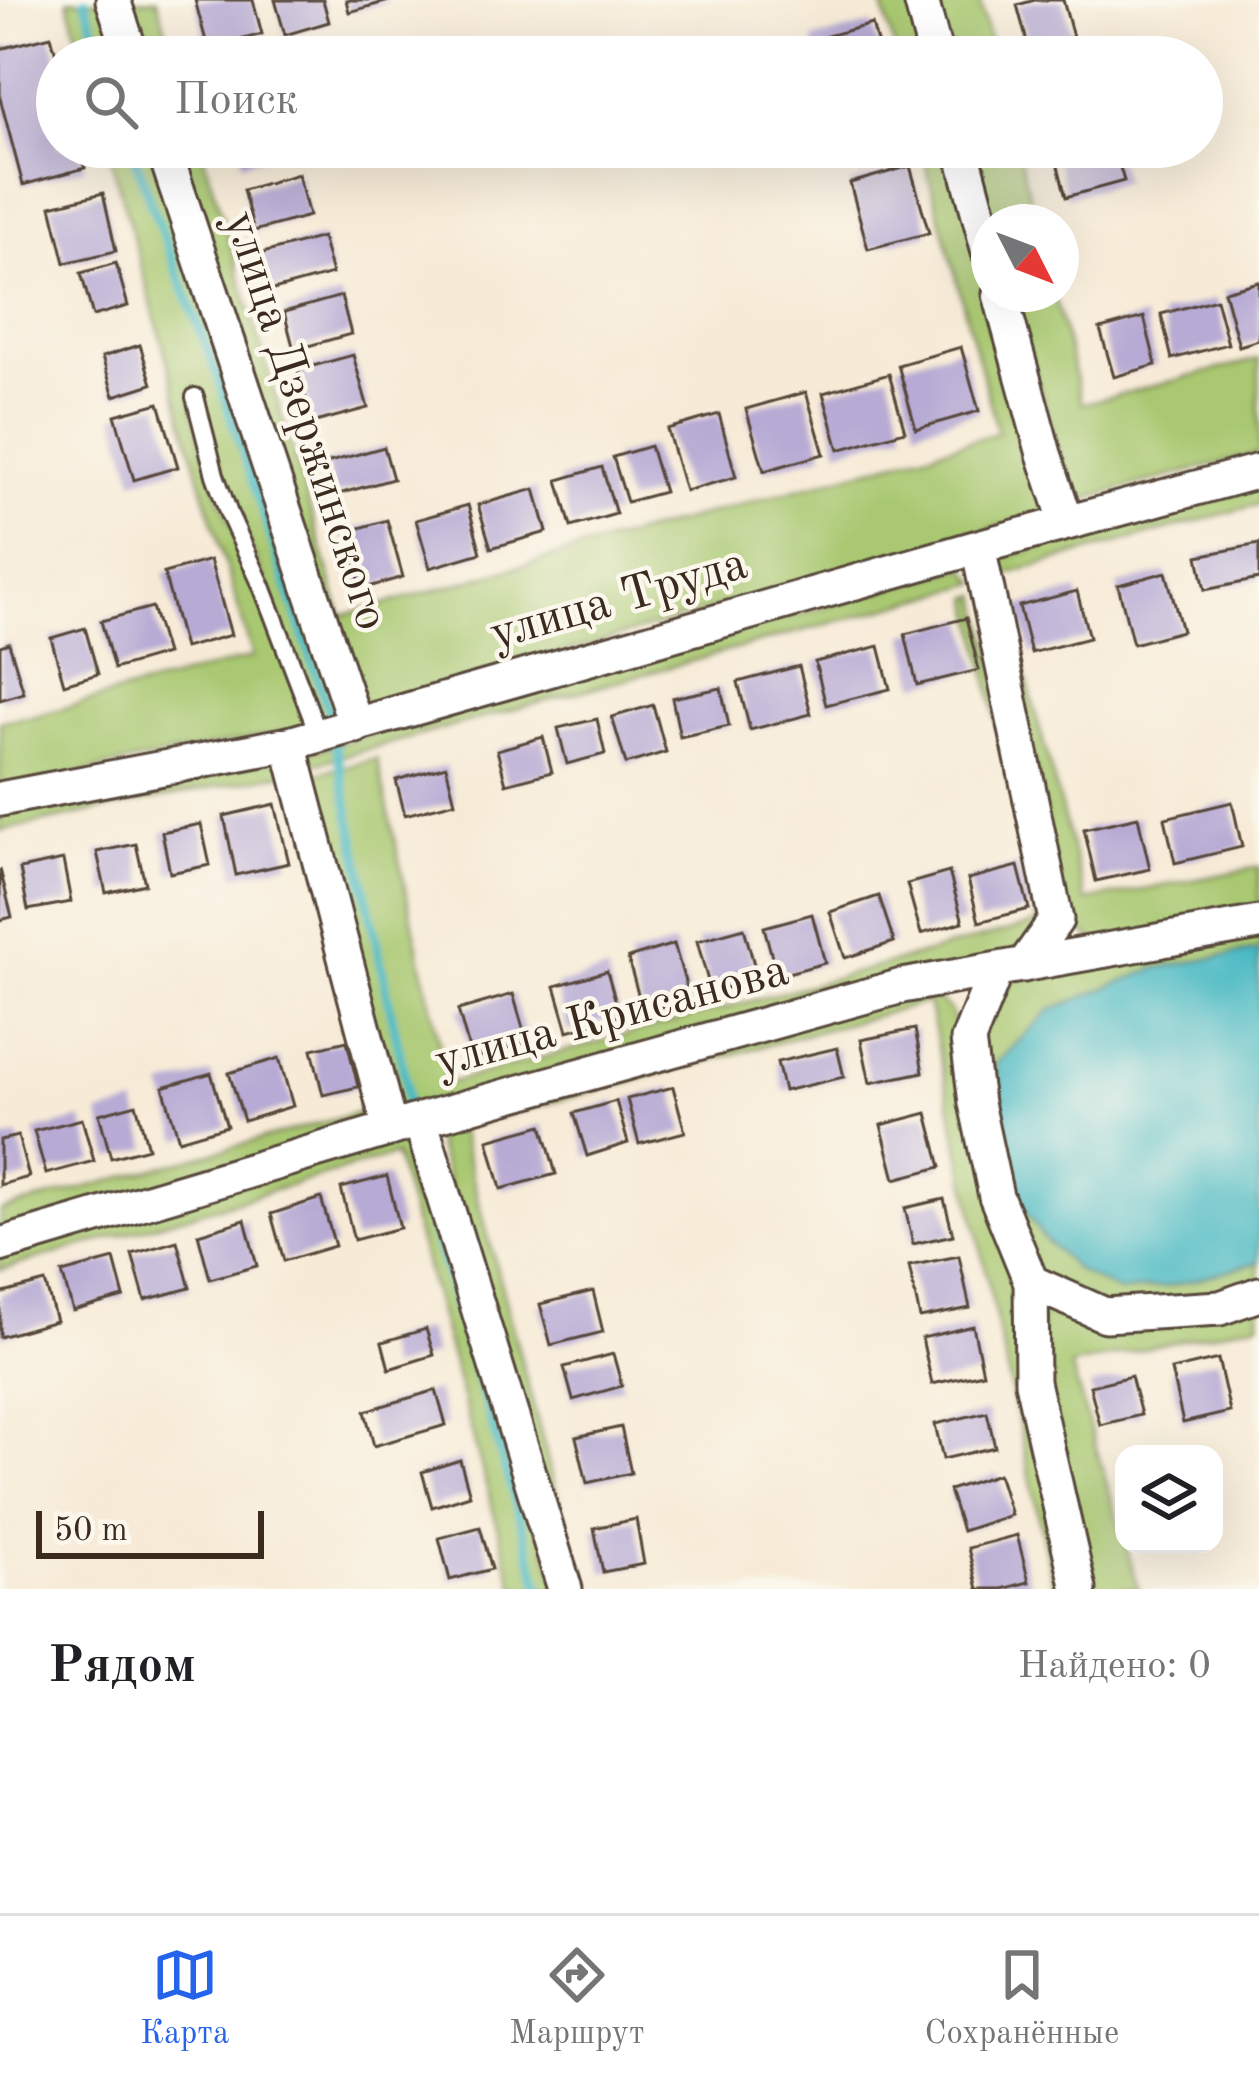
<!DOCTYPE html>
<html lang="ru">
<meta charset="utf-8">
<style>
:root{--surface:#fff;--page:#f2f2f2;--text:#202124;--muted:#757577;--line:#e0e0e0;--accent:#2563eb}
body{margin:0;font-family:"Old Standard TT",serif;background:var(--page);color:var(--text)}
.controls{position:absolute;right:36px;bottom:36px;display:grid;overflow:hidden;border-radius:24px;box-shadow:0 12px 48px #0002}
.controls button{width:108px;height:108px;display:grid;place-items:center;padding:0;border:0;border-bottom:3px solid var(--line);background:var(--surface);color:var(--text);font:60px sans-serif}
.compass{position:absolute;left:971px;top:204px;width:108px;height:108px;border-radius:50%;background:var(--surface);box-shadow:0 12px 48px #0002;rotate:132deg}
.scale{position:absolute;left:36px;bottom:30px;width:228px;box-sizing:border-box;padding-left:12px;border:6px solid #3b2a1e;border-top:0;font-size:33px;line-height:42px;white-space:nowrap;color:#3b2a1e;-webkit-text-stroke:9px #fbf7ec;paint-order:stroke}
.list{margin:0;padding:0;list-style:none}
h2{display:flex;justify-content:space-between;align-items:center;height:156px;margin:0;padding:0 48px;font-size:51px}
h2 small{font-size:39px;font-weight:400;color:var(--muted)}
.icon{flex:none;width:66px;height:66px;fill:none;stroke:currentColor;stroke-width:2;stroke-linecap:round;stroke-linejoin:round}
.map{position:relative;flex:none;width:1259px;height:1589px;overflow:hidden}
.search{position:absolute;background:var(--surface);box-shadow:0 12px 48px #0002;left:36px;right:36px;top:36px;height:132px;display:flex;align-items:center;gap:30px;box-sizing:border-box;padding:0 42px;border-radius:66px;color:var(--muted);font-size:45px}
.sheet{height:324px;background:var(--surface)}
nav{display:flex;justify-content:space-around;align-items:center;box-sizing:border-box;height:168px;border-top:3px solid var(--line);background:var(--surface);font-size:33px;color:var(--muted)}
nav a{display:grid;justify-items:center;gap:6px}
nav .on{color:var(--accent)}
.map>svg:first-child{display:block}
</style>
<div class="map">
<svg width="1259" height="1589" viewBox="0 0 1259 1589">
<rect width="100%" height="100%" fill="#fbf7ec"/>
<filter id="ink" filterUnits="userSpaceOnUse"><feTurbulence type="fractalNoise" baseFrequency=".00833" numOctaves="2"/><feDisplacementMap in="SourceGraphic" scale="24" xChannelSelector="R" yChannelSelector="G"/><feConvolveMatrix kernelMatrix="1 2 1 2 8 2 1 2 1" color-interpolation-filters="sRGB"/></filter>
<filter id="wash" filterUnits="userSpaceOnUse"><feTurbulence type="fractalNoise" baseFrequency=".004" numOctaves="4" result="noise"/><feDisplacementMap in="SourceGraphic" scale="48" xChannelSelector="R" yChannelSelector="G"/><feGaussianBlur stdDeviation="2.7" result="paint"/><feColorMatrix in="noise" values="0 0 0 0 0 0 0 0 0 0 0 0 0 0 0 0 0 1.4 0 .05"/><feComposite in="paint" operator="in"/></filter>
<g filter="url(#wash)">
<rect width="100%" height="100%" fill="#f7ebd7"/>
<path fill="#a9c871" stroke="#727948" stroke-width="3" d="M 68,0 L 107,0 L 127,57 L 83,57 Z
M 122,0 L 157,0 L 174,57 L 141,57 Z
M 881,0 L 913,0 L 928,57 L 897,57 Z
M 931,0 L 979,0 L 994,57 L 947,57 Z
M 108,147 L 157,147 L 342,705 L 340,718 L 322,723 L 316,717 L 266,584 L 219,472 L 199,393 L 191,393 C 201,463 231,523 258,587 C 276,631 292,675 309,718 L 306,727 L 0,789 L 0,721 L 35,716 L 253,657 L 200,479 Z
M 170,147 L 201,147 L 342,616 L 998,433 L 921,147 L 953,147 L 1048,512 L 365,710 Z
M 971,147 L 1017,147 L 1036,222 L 991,222 Z
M 1011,294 L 1054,294 L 1082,404 L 1259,359 L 1259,453 L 1074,502 Z
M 1259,486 L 1259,504 L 990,579 L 996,560 L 1072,537 Z
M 965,567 L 978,583 L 303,767 L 306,753 Z
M 1002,588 L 1086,901 L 1259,867 L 1259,915 L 1097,943 L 1063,916 Z
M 979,595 L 1048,920 L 1019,959 L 397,1119 L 305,776 L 377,759 L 448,1083 L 1038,923 L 971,598 Z
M 281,758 L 289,772 L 0,831 L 0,811 Z
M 1259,932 L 1259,950 L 1156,968 L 1171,1286 L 1259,1262 L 1259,1286 L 1218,1300 L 1105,1307 L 1035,1273 L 1002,1195 L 977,1039 L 1003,982 Z
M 928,989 L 950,1011 L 962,1040 L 1024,1282 L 1073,1589 L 1054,1589 L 928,1002 L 459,1127 L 582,1589 L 571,1589 L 430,1123 Z
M 372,1109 L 382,1124 L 0,1238 L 0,1211 Z
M 415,1128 L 559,1589 L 515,1589 L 395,1155 L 0,1270 L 0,1253 Z
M 1039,1292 L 1103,1321 L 1259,1301 L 1259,1322 L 1071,1366 L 1139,1589 L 1088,1589 L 1044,1384 Z"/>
<path fill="#4ab9c3" stroke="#427270" stroke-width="3" d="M 1259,950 L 1259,1262 L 1171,1286 L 1119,1292 L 1076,1270 L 1042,1236 L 1014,1194 L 996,1064 L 1050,1010 L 1156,968 Z"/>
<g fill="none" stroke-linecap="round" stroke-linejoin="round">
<path stroke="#4ab9c3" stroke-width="9" d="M 85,0 L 103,57
M 132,147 L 150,202 L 212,360 L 328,709 L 406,1083 L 407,1114
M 408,1131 L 409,1149 L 541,1589"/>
</g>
<g id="blocks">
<path fill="#b7aad4" d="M 195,0 L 253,0 L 262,34 L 208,49 Z
M 275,0 L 323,0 L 329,22 L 285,35 Z
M 346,0 L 389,0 L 389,1 L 349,12 Z
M 1035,0 L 1063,0 L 1073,37 L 1029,49 L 1017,5 Z
M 872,24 L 881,57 L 817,57 L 812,40 Z
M 51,36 L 57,58 L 57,147 L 80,147 L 85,168 L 23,185 L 0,98 L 0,49 Z
M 238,147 L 295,147 L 295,148 L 242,163 Z
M 853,147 L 905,147 L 908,156 L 860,170 Z
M 1053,147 L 1114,147 L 1124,181 L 1066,197 Z
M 910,166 L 929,233 L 868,249 L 850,183 Z
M 298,174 L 309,216 L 254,231 L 243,190 Z
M 103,193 L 116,251 L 65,263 L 51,206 Z
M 322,237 L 332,274 L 270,291 L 259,254 Z
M 116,263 L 128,306 L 93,316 L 81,273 Z
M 1259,282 L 1259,340 L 1239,346 L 1224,291 Z
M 341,296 L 351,334 L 294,350 L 284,312 Z
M 1216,299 L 1228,344 L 1172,359 L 1161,314 Z
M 1144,317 L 1156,365 L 1114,377 L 1100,329 Z
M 140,345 L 152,384 L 114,396 L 102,357 Z
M 961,347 L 979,411 L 916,429 L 898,365 Z
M 353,355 L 368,408 L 312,423 L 298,370 Z
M 889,374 L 905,431 L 839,450 L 823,393 Z
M 806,392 L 824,454 L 764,471 L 746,409 Z
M 159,403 L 178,467 L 134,480 L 115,415 Z
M 719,414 L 736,477 L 685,491 L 667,429 Z
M 650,446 L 664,492 L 627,502 L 613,457 Z
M 384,447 L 393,479 L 335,495 L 326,463 Z
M 602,467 L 616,514 L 571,527 L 558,480 Z
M 535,489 L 547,532 L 491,548 L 478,505 Z
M 468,505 L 481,553 L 430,568 L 416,520 Z
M 387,520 L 403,577 L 362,589 L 346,532 Z
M 1259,544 L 1259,579 L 1205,590 L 1198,556 Z
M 210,560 L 231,635 L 184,648 L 164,573 Z
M 1166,572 L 1182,631 L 1133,644 L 1118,585 Z
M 1077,591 L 1089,638 L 1031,653 L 1019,606 Z
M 152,607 L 166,654 L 114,669 L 101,621 Z
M 966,618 L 979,670 L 917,685 L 905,634 Z
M 85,628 L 98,674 L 64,684 L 51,638 Z
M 9,643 L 24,693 L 0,700 L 0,646 Z
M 879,646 L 890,689 L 826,705 L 815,662 Z
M 799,666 L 811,714 L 750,730 L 738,682 Z
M 721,688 L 729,726 L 680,737 L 672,698 Z
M 653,705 L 666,752 L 626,764 L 612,717 Z
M 597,719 L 605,754 L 567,764 L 558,728 Z
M 543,737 L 552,772 L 506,784 L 497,750 Z
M 446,766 L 455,802 L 405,815 L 396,780 Z
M 1232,802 L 1242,847 L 1175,863 L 1165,818 Z
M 275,804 L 289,863 L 236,875 L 224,816 Z
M 1138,817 L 1150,869 L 1096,881 L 1084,829 Z
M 201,824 L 210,865 L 170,873 L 162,832 Z
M 136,844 L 145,884 L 106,893 L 97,852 Z
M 63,860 L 71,902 L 28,910 L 20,869 Z
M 1018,866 L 1029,909 L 979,922 L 968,879 Z
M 0,869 L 12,917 L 0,920 Z
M 949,872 L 963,922 L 921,934 L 907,884 Z
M 879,896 L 894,942 L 845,958 L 830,912 Z
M 812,914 L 825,963 L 777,976 L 764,927 Z
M 744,928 L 758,979 L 711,992 L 697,941 Z
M 674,944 L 690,999 L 643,1012 L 628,958 Z
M 607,971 L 620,1016 L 568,1031 L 555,986 Z
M 513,994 L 527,1042 L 472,1059 L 458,1010 Z
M 915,1029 L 923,1072 L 870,1083 L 861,1040 Z
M 347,1041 L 358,1087 L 323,1095 L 312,1049 Z
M 837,1048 L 844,1077 L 784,1091 L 777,1062 Z
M 279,1058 L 293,1106 L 244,1121 L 229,1073 Z
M 211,1073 L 227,1126 L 179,1140 L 163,1087 Z
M 673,1087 L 685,1132 L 639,1144 L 627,1099 Z
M 616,1101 L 628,1143 L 587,1156 L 574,1113 Z
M 136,1104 L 148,1148 L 111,1158 L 99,1114 Z
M 927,1113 L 941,1167 L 895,1179 L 881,1125 Z
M 82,1119 L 94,1161 L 46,1174 L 34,1131 Z
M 542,1125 L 556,1174 L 501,1189 L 488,1140 Z
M 18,1136 L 29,1177 L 0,1185 L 0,1140 Z
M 387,1176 L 400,1228 L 354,1240 L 341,1188 Z
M 321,1198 L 335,1246 L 284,1261 L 271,1214 Z
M 944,1199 L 953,1235 L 913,1244 L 905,1208 Z
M 245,1220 L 257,1266 L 210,1279 L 198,1234 Z
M 177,1241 L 190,1288 L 145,1300 L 132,1254 Z
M 959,1256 L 970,1308 L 920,1318 L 909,1266 Z
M 114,1259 L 124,1297 L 73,1311 L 62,1273 Z
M 45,1282 L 56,1321 L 0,1337 L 0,1294 Z
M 593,1291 L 603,1332 L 551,1345 L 540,1304 Z
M 973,1326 L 983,1373 L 932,1384 L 922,1338 Z
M 426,1329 L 434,1355 L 389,1369 L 382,1342 Z
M 613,1354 L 622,1386 L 573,1400 L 564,1367 Z
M 1218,1359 L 1230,1412 L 1183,1423 L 1171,1370 Z
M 1131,1376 L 1141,1415 L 1100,1425 L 1090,1386 Z
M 436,1390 L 446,1425 L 374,1446 L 365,1411 Z
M 987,1412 L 995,1447 L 943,1459 L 935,1424 Z
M 621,1427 L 631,1473 L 587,1483 L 576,1437 Z
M 460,1460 L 470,1495 L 432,1507 L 422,1472 Z
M 998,1474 L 1011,1515 L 962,1531 L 949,1490 Z
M 636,1519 L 644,1564 L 603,1572 L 594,1528 Z
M 480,1527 L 492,1569 L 450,1580 L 439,1538 Z
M 1017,1535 L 1029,1582 L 1002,1589 L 978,1589 L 968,1548 Z"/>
</g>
</g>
<g filter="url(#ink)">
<use href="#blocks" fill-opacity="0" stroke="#57473a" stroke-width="3"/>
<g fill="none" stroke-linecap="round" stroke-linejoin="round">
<defs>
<path id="lane" d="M 195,397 L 215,475 L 229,514 L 262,586 L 319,736"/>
<path id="street" d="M 113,0 L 132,57
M 921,0 L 936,57
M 163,147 L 356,726
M 961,147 L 989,252
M 1000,294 L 1044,454 L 1067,523
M 978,547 L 1056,920 L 1024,965
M 289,744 L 390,1129
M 0,799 L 289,744 L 978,547 L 1259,471
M 996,970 L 968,1040 L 976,1103 L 996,1196 L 1031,1282 L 1032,1382 L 1079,1589
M 420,1120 L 565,1589
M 0,1245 L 420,1120 L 902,986 L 1259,923
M 1031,1282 L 1105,1315 L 1220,1308 L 1259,1294"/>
</defs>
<use href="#lane" stroke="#57473a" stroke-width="22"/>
<use href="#street" stroke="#57473a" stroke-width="39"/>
<use href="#lane" stroke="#fff" stroke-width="16"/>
<use href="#street" stroke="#fff" stroke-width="33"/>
</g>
</g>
<g text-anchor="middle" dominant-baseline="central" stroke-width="9" stroke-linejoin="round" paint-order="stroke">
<g font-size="48" fill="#3b2a1e" stroke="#fbf7ec">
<text transform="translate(305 421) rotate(72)">улица Дзержинского</text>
<text transform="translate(619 600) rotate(-16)">улица Труда</text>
<text transform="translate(612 1017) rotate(-15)">улица Крисанова</text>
</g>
</g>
</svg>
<div class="controls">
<button><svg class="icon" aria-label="layers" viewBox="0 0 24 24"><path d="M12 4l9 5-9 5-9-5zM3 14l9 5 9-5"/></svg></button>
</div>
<svg class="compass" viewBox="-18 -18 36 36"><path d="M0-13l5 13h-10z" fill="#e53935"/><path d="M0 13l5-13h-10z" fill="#757577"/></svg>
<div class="scale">50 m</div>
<div class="search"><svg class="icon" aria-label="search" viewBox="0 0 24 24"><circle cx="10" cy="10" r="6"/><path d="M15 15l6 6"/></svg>Поиск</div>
</div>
<section class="sheet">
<h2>Рядом<small>Найдено: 0</small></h2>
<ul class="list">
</ul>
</section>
<nav>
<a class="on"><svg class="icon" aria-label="map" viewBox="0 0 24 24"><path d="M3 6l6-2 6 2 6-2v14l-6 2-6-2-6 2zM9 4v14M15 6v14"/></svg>Карта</a>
<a><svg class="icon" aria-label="directions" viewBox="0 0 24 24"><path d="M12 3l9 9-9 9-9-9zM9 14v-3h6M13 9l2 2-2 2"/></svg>Маршрут</a>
<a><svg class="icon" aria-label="saved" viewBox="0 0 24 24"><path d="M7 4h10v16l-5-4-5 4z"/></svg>Сохранённые</a>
</nav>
